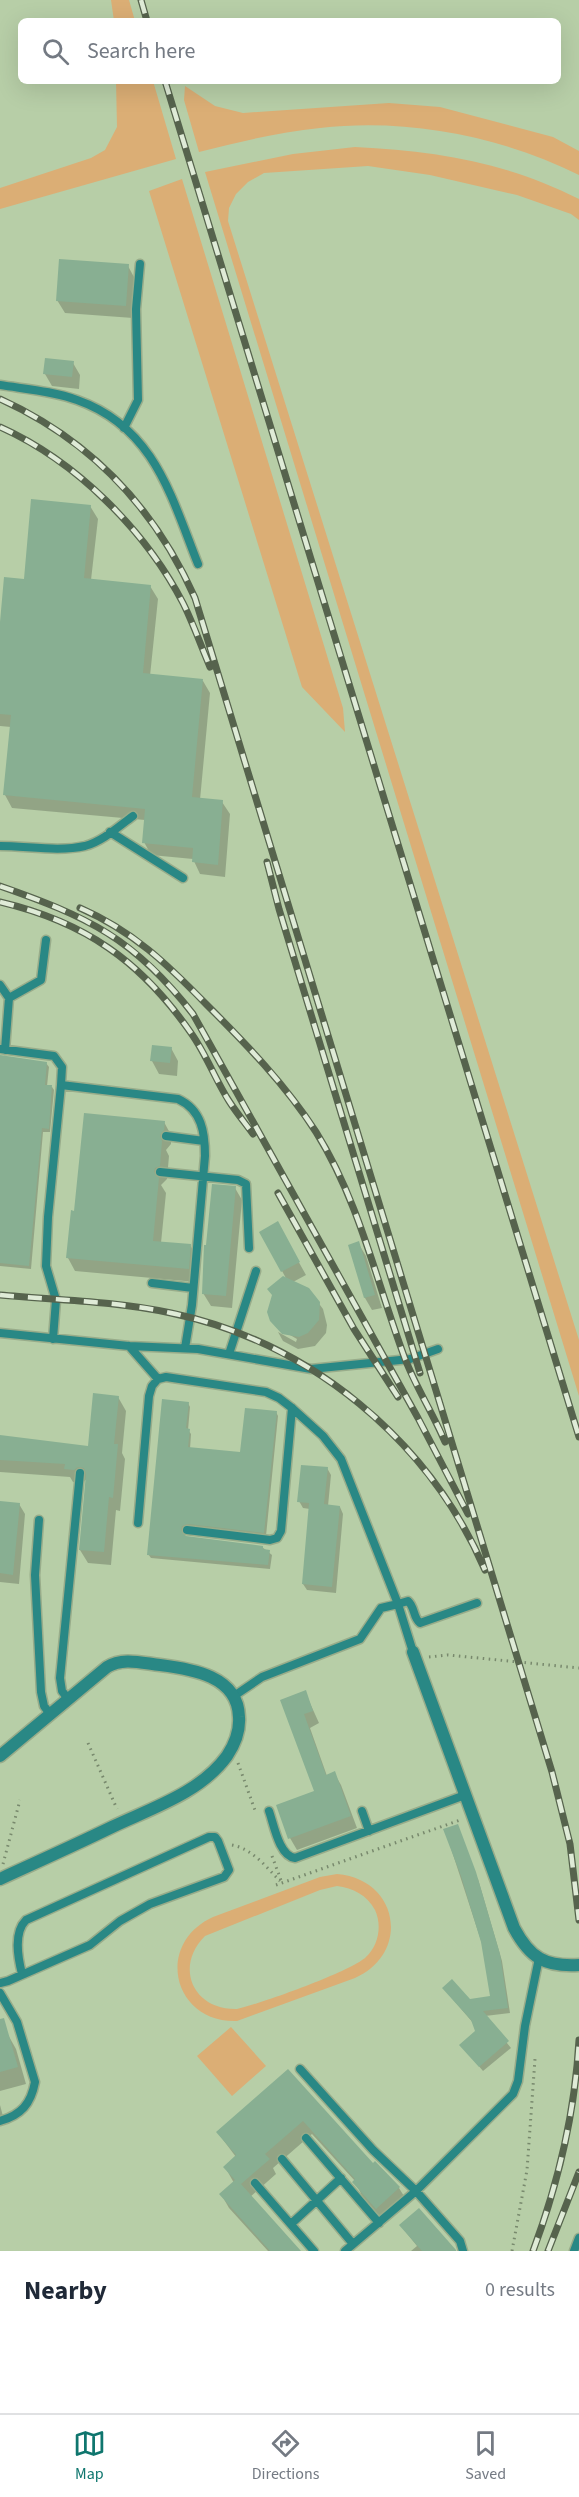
<!DOCTYPE html>
<style>
:root{--surface:#fff;--page:#f6f6f7;--text:#1f2937;--muted:#747a83;--line:#e0e1e3;--accent:#0f766e}
body{margin:0;font-family:"Source Sans 3",sans-serif;background:var(--page);color:var(--text)}
.list{margin:0;padding:0;list-style:none}
h2{display:flex;justify-content:space-between;align-items:center;height:78px;margin:0;padding:0 24px;font-size:26px}
h2 small{font-size:20px;font-weight:400;color:var(--muted)}
.icon{flex:none;width:33px;height:33px;fill:none;stroke:currentColor;stroke-width:2;stroke-linecap:round;stroke-linejoin:round}
.map{position:relative;flex:none;width:579px;height:2251px;overflow:hidden}
.search{position:absolute;background:var(--surface);box-shadow:0 6px 24px #0002;left:18px;right:18px;top:18px;height:66px;display:flex;align-items:center;gap:15px;box-sizing:border-box;padding:0 21px;border-radius:9px;color:var(--muted);font-size:22px}
.sheet{height:162px;background:var(--surface)}
nav{display:flex;justify-content:space-around;align-items:center;box-sizing:border-box;height:84px;border-top:2px solid var(--line);background:var(--surface);font-size:16px;color:var(--muted)}
nav a{display:grid;justify-items:center;gap:3px}
nav .on{color:var(--accent)}
.map>svg:first-child{display:block}
</style>
<div class="map">
<svg width="579" height="2251" viewBox="0 0 579 2251">
<rect width="100%" height="100%" fill="#b7cea7"/>
<path fill="#dbae75" fill-rule="evenodd" d="M 111,0 L 129,0 L 135,21 L 114,21 Z
M 116,81 L 153,81 L 176,159 L 0,209 L 0,188 L 91,158 L 105,150 L 117,127 Z
M 185,86 L 215,106 L 243,113 L 389,103 L 440,107 L 553,137 L 579,151 L 579,175 C 501,136 407,118 320,128 C 279,132 239,142 199,152 L 184,100 Z
M 355,147 C 436,151 506,162 579,199 L 579,220 L 571,214 L 517,195 L 430,175 L 368,166 L 264,173 L 248,182 L 236,194 L 229,208 L 228,221 L 579,1340 L 579,1396 L 205,172 L 293,154 Z
M 182,179 L 343,708 L 345,732 L 302,687 L 149,191 Z
M 337,1874 C 399,1879 411,1953 355,1978 L 237,2021 C 173,2023 154,1944 213,1917 L 320,1877 ZM 337,1886 C 353,1888 367,1895 375,1910 C 382,1925 379,1945 366,1957 C 352,1971 260,2004 237,2009 C 193,2010 174,1967 205,1936 L 320,1890 Z
M 231,2027 L 266,2066 L 232,2096 L 197,2056 Z"/>
<path fill="#0003" d="M 128,266 L 135,279 L 133,318 L 65,313 L 57,300 Z
M 73,363 L 80,375 L 79,389 L 52,386 L 45,374 Z
M 90,506 L 98,519 L 91,580 L 150,586 L 158,599 L 150,676 L 203,681 L 210,693 L 200,800 L 222,802 L 230,814 L 225,877 L 200,874 L 193,859 L 151,855 L 144,842 L 145,820 L 12,808 L 5,795 L 11,727 L 0,726 L 0,638 L 25,580 Z
M 171,1048 L 178,1061 L 177,1076 L 159,1074 L 152,1061 Z
M 0,1057 L 46,1063 L 49,1067 L 47,1086 L 52,1087 L 54,1090 L 50,1132 L 43,1132 L 31,1269 L 0,1266 Z
M 164,1122 L 171,1135 L 171,1144 L 166,1150 L 169,1156 L 167,1179 L 161,1185 L 166,1193 L 161,1243 L 190,1245 L 198,1259 L 196,1282 L 75,1271 L 68,1258 L 76,1212 Z
M 235,1188 L 242,1200 L 232,1308 L 211,1306 L 203,1293 Z
M 277,1223 L 306,1275 L 293,1282 L 308,1289 L 323,1309 L 327,1325 L 326,1333 L 315,1346 L 298,1349 L 283,1341 L 278,1332 L 296,1342 L 297,1339 L 276,1327 L 269,1312 L 287,1280 L 261,1233 Z
M 358,1243 L 366,1256 L 382,1308 L 372,1310 L 365,1298 L 349,1246 Z
M 118,1397 L 126,1411 L 122,1453 L 125,1459 L 120,1511 L 116,1510 L 111,1565 L 88,1563 L 80,1550 L 87,1479 L 82,1483 L 73,1482 L 70,1477 L 0,1472 L 0,1437 L 89,1448 Z
M 188,1403 L 190,1407 L 188,1430 L 191,1434 L 190,1449 L 242,1454 L 276,1412 L 278,1416 L 266,1536 L 184,1529 L 183,1534 L 186,1538 L 262,1547 L 272,1555 L 270,1569 L 151,1558 L 148,1554 Z
M 327,1468 L 331,1475 L 328,1506 L 340,1507 L 343,1514 L 336,1593 L 307,1590 L 303,1584 L 310,1509 L 303,1508 L 299,1501 Z
M 0,1502 L 19,1504 L 25,1514 L 19,1584 L 0,1582 Z
M 305,1692 L 319,1723 L 310,1728 L 327,1776 L 334,1773 L 341,1785 L 357,1828 L 297,1850 L 290,1838 L 316,1792 L 282,1701 Z
M 445,1830 L 478,1879 L 502,1961 L 510,2013 L 485,2016 L 511,2048 L 483,2071 L 461,2045 L 477,2031 L 474,2024 L 444,1989 L 470,2001 L 492,1997 L 486,1956 Z
M 7,2033 L 16,2049 L 26,2084 L 0,2091 L 0,2035 Z
M 287,2071 L 373,2165 L 399,2188 L 407,2201 L 384,2221 L 362,2196 L 355,2181 L 312,2134 L 273,2168 L 276,2174 L 250,2197 L 299,2251 L 268,2251 L 229,2208 L 221,2194 L 234,2183 L 225,2167 L 236,2157 L 218,2133 Z
M 0,2105 L 4,2120 L 0,2122 Z
M 401,2226 L 454,2251 L 411,2251 L 417,2246 Z"/>
<path fill="#88af92" d="M 59,259 L 129,264 L 126,306 L 56,301 Z
M 45,358 L 74,361 L 72,377 L 43,374 Z
M 31,499 L 91,505 L 84,578 L 151,585 L 143,673 L 203,679 L 192,797 L 223,800 L 218,865 L 192,862 L 193,848 L 142,843 L 145,809 L 3,795 L 11,715 L 0,714 L 0,622 L 4,577 L 24,579 Z
M 152,1045 L 172,1047 L 170,1063 L 150,1061 Z
M 0,1055 L 47,1062 L 45,1085 L 52,1085 L 49,1129 L 42,1128 L 29,1266 L 0,1263 Z
M 84,1113 L 165,1121 L 164,1130 L 160,1136 L 162,1141 L 160,1166 L 155,1168 L 154,1172 L 159,1178 L 153,1241 L 191,1244 L 189,1269 L 66,1258 L 71,1210 L 74,1211 Z
M 212,1184 L 236,1186 L 226,1296 L 202,1294 L 204,1245 L 206,1245 Z
M 278,1221 L 300,1262 L 281,1272 L 259,1232 Z
M 359,1241 L 375,1295 L 364,1298 L 348,1245 Z
M 283,1276 L 309,1288 L 320,1302 L 319,1320 L 308,1333 L 299,1337 L 282,1334 L 270,1321 L 267,1312 L 272,1295 L 267,1289 Z
M 93,1393 L 119,1396 L 114,1444 L 118,1444 L 113,1498 L 109,1497 L 104,1552 L 79,1550 L 86,1474 L 84,1468 L 78,1467 L 74,1470 L 64,1469 L 65,1464 L 0,1460 L 0,1435 L 88,1446 Z
M 162,1399 L 189,1402 L 186,1428 L 190,1429 L 188,1447 L 240,1452 L 245,1408 L 277,1411 L 264,1533 L 188,1524 L 182,1526 L 181,1530 L 186,1536 L 263,1546 L 263,1549 L 270,1550 L 268,1565 L 147,1555 Z
M 301,1465 L 328,1467 L 324,1504 L 340,1506 L 332,1587 L 302,1584 L 309,1503 L 297,1502 Z
M 0,1501 L 20,1503 L 13,1575 L 0,1573 Z
M 306,1690 L 313,1711 L 304,1714 L 326,1775 L 335,1771 L 351,1816 L 288,1839 L 276,1805 L 314,1791 L 280,1700 Z
M 458,1824 L 476,1872 L 500,1954 L 508,2008 L 483,2011 L 509,2041 L 479,2067 L 459,2045 L 475,2031 L 471,2020 L 442,1988 L 452,1979 L 470,1999 L 490,1996 L 481,1942 L 461,1876 L 443,1829 Z
M 4,2018 L 18,2067 L 0,2072 L 0,2019 Z
M 288,2069 L 373,2163 L 375,2161 L 400,2187 L 376,2209 L 352,2182 L 355,2179 L 303,2121 L 265,2154 L 270,2159 L 241,2184 L 301,2251 L 270,2251 L 219,2194 L 235,2180 L 223,2167 L 236,2155 L 216,2132 Z
M 419,2208 L 456,2250 L 456,2251 L 422,2251 L 399,2225 Z"/>
<g fill="none" stroke-linecap="round" stroke-linejoin="round">
<defs>
<path id="service" d="M 0,385 C 25,389 53,391 77,400 C 154,427 171,496 198,564
M 124,428 L 138,400 L 136,309 L 140,264
M 110,832 L 183,878
M 0,846 C 27,846 59,852 85,846 C 103,841 118,827 133,816
M 0,985 L 9,998 L 41,980 L 46,940
M 0,1049 L 54,1056 L 62,1067 L 61,1085
M 5,1050 L 9,998
M 166,1136 L 204,1141
M 160,1172 L 238,1180 L 246,1184 L 249,1248
M 152,1283 L 193,1288
M 0,1333 L 129,1346 L 198,1349 L 311,1369 L 410,1359 L 438,1349
M 53,1339 L 56,1300 L 46,1266 L 48,1217 L 61,1085 L 178,1099 C 202,1110 205,1133 205,1156 L 192,1305 L 185,1348
M 129,1346 L 158,1379
M 229,1354 L 256,1271
M 39,1520 L 35,1575 L 41,1692 L 44,1706 L 50,1714
M 138,1523 L 149,1396 L 152,1386 L 158,1379 L 166,1377 L 266,1392 L 279,1398 L 292,1408 L 323,1436 L 341,1459 L 398,1604 L 408,1601 C 415,1607 413,1618 420,1623 L 477,1603
M 187,1530 L 270,1540 L 277,1538 L 281,1531 L 292,1408
M 234,1696 L 262,1677 L 360,1639 L 381,1608 L 398,1604 L 413,1652
M 68,1699 L 62,1691 L 60,1678 L 80,1473
M 269,1811 C 274,1825 279,1856 295,1858 L 465,1795
M 362,1811 L 369,1831
M 0,1983 L 8,1981 L 90,1945 L 120,1921 L 150,1904 L 224,1877 L 229,1870 L 218,1841 L 215,1837 L 209,1837 L 26,1920 C 13,1933 18,1958 22,1974
M 0,1993 L 17,2022 L 35,2082 C 31,2104 21,2115 0,2121
M 300,2069 L 373,2150 L 416,2191 L 513,2094 L 518,2081 L 525,2026 L 539,1958
M 306,2138 L 379,2223
M 282,2159 L 353,2244
M 255,2183 L 314,2251
M 291,2224 L 341,2178
M 345,2251 L 416,2191 L 460,2241 L 463,2251
M 574,2251 L 579,2238"/>
<path id="minor" d="M 413,1652 L 514,1928 C 530,1958 545,1967 579,1965
M 0,1756 L 107,1667 C 123,1657 142,1663 160,1665 C 192,1669 238,1676 239,1717 C 240,1731 235,1744 227,1756 C 200,1793 152,1808 112,1827 C 75,1845 37,1862 0,1879"/>
</defs>
<use href="#service" stroke="#98ac8a" stroke-width="11"/>
<use href="#minor" stroke="#98ac8a" stroke-width="15"/>
<path stroke="#78896d" stroke-width="3" stroke-dasharray="1.5 4.5" stroke-linecap="butt" d="M 429,1657 L 448,1655 L 579,1668
M 88,1743 L 117,1809
M 238,1763 L 256,1813
M 232,1845 C 253,1849 266,1867 280,1881
M 272,1856 L 282,1883
M 3,1864 L 20,1800
M 276,1885 L 460,1820
M 512,2251 L 527,2170 L 535,2059"/>
<use href="#service" stroke="#298885" stroke-width="8"/>
<use href="#minor" stroke="#298885" stroke-width="12"/>
<defs>
<path id="rail" d="M 141,0 L 147,21
M 165,81 L 579,1437
M 0,399 C 90,440 155,508 195,598 L 552,1772 L 570,1844 L 579,1920
M 0,427 C 76,461 145,530 183,603 C 193,623 201,646 210,667
M 267,862 L 279,909 L 420,1373
M 0,886 C 88,917 134,938 193,1014 L 418,1418 L 468,1514
M 0,902 C 85,922 141,961 191,1033 C 206,1054 215,1079 229,1101 C 236,1112 245,1123 253,1134
M 80,908 C 133,931 167,964 206,1004 C 246,1044 285,1084 316,1132 C 359,1201 376,1280 404,1356 C 415,1386 433,1413 445,1442
M 278,1193 L 354,1329 L 398,1397
M 0,1295 C 57,1300 115,1301 171,1313 C 310,1342 429,1440 485,1570
M 533,2251 C 558,2184 575,2112 579,2040
M 548,2251 L 579,2172"/>
</defs>
<use href="#rail" stroke="#56634d" stroke-width="7"/>
<use href="#rail" stroke="#dfebd7" stroke-width="4.5" stroke-dasharray="14" stroke-linecap="butt"/>
</g>
</svg>
<div class="search"><svg class="icon" aria-label="search" viewBox="0 0 24 24"><circle cx="10" cy="10" r="6"/><path d="M15 15l6 6"/></svg>Search here</div>
</div>
<section class="sheet">
<h2>Nearby<small>0 results</small></h2>
<ul class="list">
</ul>
</section>
<nav>
<a class="on"><svg class="icon" aria-label="map" viewBox="0 0 24 24"><path d="M3 6l6-2 6 2 6-2v14l-6 2-6-2-6 2zM9 4v14M15 6v14"/></svg>Map</a>
<a><svg class="icon" aria-label="directions" viewBox="0 0 24 24"><path d="M12 3l9 9-9 9-9-9zM9 14v-3h6M13 9l2 2-2 2"/></svg>Directions</a>
<a><svg class="icon" aria-label="saved" viewBox="0 0 24 24"><path d="M7 4h10v16l-5-4-5 4z"/></svg>Saved</a>
</nav>
